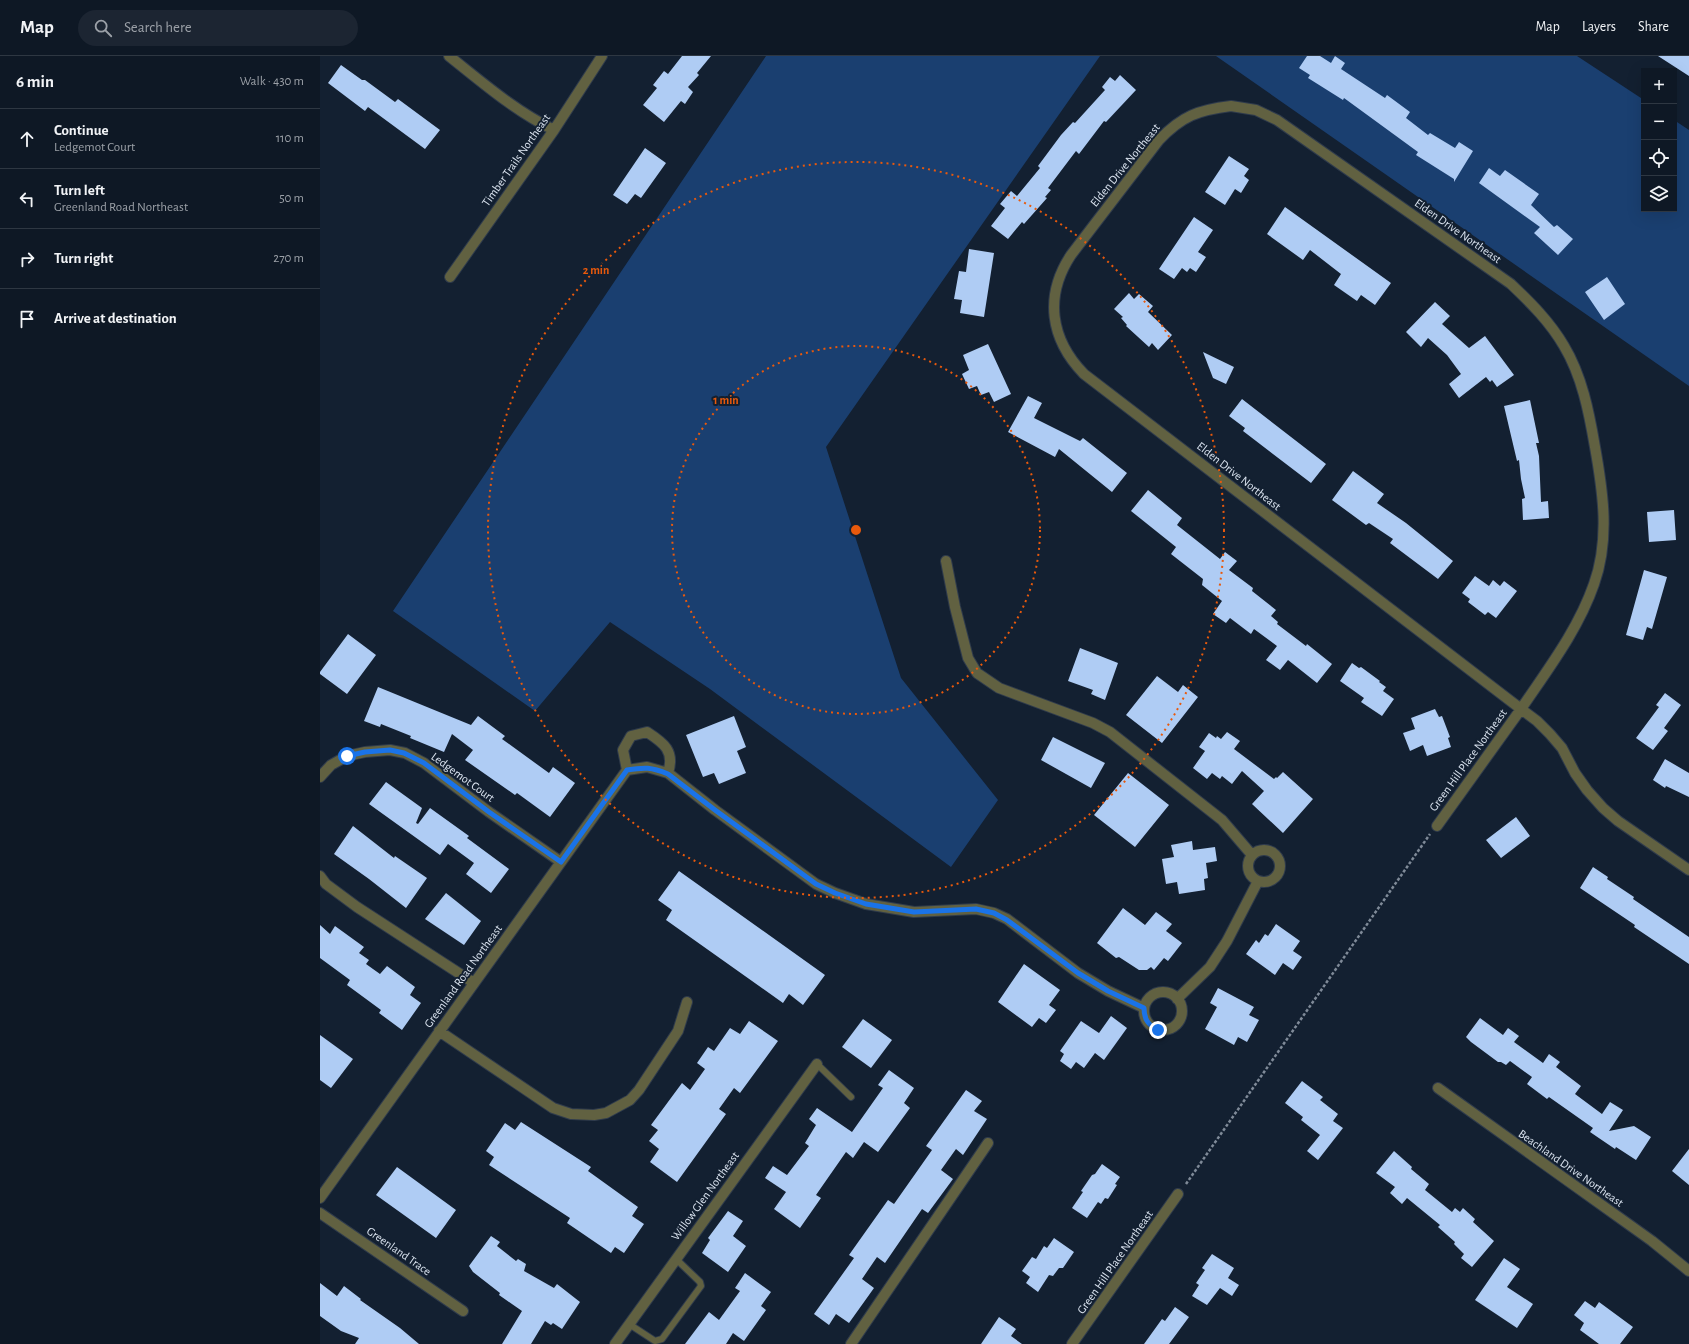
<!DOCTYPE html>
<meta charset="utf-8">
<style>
:root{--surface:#0e1825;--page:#1c2532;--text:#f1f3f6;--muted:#9ba0a7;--line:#2e3742}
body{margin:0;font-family:"Alegreya Sans",sans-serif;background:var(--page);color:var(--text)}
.controls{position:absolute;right:12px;top:12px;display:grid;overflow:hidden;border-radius:0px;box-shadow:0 4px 16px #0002}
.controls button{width:36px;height:36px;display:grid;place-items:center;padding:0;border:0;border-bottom:1px solid var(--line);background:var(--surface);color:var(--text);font:20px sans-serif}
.stop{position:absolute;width:12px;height:12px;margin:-9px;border:3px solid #1a73e8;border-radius:50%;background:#fff}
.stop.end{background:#1a73e8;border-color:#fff;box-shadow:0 1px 4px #0008}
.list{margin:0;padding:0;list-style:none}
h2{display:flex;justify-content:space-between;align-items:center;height:52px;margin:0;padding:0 16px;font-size:17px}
h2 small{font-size:13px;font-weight:400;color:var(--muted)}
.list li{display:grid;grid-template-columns:26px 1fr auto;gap:12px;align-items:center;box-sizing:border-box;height:60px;padding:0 16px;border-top:1px solid var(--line)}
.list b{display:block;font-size:15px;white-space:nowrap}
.list p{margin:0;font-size:13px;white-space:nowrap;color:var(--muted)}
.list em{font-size:13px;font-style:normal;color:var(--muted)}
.icon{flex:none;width:22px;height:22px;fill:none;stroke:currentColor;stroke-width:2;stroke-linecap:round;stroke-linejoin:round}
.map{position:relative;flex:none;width:1369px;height:1288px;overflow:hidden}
header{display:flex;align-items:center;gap:24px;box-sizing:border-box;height:56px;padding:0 20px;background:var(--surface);border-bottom:1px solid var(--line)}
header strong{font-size:19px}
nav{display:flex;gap:22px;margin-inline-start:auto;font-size:14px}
.search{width:280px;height:36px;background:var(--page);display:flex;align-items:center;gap:10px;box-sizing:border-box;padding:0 14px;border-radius:22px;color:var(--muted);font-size:15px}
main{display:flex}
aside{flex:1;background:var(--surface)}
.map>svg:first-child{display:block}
</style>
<header>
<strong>Map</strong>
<div class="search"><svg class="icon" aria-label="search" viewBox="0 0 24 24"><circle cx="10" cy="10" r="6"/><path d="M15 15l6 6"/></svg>Search here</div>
<nav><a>Map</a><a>Layers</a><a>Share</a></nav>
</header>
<main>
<aside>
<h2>6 min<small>Walk · 430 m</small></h2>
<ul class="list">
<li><svg class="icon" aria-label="ahead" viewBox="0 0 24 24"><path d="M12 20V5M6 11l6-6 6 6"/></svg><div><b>Continue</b><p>Ledgemot Court</p></div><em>110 m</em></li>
<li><svg class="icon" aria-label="left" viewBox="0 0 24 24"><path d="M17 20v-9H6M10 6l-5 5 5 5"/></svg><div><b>Turn left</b><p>Greenland Road Northeast</p></div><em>50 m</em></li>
<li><svg class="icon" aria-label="right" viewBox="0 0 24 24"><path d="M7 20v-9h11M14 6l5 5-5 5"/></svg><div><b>Turn right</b></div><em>270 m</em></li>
<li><svg class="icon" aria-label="arrive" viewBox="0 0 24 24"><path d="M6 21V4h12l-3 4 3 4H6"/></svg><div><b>Arrive at destination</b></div></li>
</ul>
</aside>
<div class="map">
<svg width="1369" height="1288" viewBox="0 0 1369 1288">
<rect width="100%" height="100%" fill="#132031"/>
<path fill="#1a3f70" d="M 446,0 L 780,0 L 506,391 L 581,622 L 678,744 L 631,811 L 390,633 L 290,566 L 215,655 L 73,555 Z
M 896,0 L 1257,0 L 1324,44 L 1324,153 L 1354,153 L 1354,64 L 1369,74 L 1369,330 Z"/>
<path fill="#afccf4" d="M 362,0 L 391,0 L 377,17 L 379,19 L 368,31 L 373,36 L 365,48 L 361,45 L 344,66 L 323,49 L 337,32 L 333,29 L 344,15 L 348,18 Z
M 987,0 L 1000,0 L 1011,7 L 1015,0 L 1025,7 L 1021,13 L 1065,42 L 1067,39 L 1090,56 L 1086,62 L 1108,79 L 1110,77 L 1135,92 L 1139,86 L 1153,95 L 1134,126 L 1134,123 L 1096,99 L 1098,96 L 1024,42 L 1023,44 L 988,22 L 990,19 L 979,12 Z
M 1338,0 L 1369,0 L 1369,20 Z
M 21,9 L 42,24 L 45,24 L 75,46 L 78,43 L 120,74 L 105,93 L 48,51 L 45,55 L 8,27 Z
M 800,19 L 816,34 L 786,66 L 784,65 L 759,98 L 756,95 L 728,132 L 731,134 L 725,141 L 727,142 L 704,168 L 702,166 L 688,183 L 671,170 L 685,152 L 680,148 L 691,135 L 697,140 L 720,112 L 718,110 L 741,79 L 753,66 L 755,67 L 785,34 L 782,31 L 790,21 L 795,25 Z
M 325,92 L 346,107 L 321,142 L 315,138 L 307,148 L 293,139 Z
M 909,100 L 929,113 L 924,120 L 929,124 L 921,137 L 915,133 L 905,149 L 885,136 Z
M 1169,112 L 1180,120 L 1185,114 L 1219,138 L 1211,149 L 1234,171 L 1237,169 L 1253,183 L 1238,199 L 1214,177 L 1220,171 L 1159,127 Z
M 965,151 L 1071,227 L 1055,249 L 1041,239 L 1037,245 L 1014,229 L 1021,218 L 990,194 L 983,204 L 947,178 Z
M 874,161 L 893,174 L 878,196 L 886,201 L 876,216 L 870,212 L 867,216 L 862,212 L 854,223 L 839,213 Z
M 649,193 L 674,197 L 664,261 L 640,257 L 642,244 L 634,243 L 639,215 L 646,216 Z
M 1287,221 L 1305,248 L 1284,264 L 1265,236 Z
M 809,237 L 814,243 L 819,238 L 833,250 L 828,256 L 852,279 L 838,294 L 832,287 L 829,291 L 806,270 L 807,269 L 801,262 L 803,261 L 794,253 Z
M 1115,246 L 1130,260 L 1122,268 L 1149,292 L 1165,280 L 1194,319 L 1177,331 L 1172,324 L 1170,326 L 1166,321 L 1139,342 L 1129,328 L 1141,318 L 1127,299 L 1108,282 L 1101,291 L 1086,276 Z
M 668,288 L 691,338 L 674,346 L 669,336 L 661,339 L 657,330 L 649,333 L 642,318 L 649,314 L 643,299 Z
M 883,296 L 914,311 L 906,328 L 893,322 Z
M 708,340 L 722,347 L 714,362 L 760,385 L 763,382 L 807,417 L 792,436 L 739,393 L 735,401 L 688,376 Z
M 922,343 L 1006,408 L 991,427 L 923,375 L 925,372 L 909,360 Z
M 1210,344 L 1219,387 L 1216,387 L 1219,400 L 1221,446 L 1228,445 L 1229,462 L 1203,464 L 1202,443 L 1205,442 L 1201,423 L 1199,404 L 1197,405 L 1184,350 Z
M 1033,415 L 1064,438 L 1057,447 L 1086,467 L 1133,505 L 1118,523 L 1070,487 L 1073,483 L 1049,467 L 1046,469 L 1012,444 Z
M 828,434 L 862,462 L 857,469 L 900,503 L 905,496 L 917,505 L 909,514 L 933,532 L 932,535 L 956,554 L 951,560 L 958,566 L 957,568 L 986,590 L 987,588 L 1012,608 L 997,627 L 968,604 L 960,614 L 946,604 L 957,590 L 934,573 L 931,578 L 910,562 L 906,567 L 893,558 L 902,545 L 882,529 L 883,523 L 851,498 L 856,491 L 811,455 Z
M 1354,454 L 1356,484 L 1329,486 L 1327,456 Z
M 1324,514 L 1347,521 L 1332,573 L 1327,571 L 1323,584 L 1306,579 Z
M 1155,520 L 1169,530 L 1173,524 L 1180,530 L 1184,525 L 1197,535 L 1176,562 L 1168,556 L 1165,559 L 1148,546 L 1150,543 L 1142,537 Z
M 28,578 L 56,599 L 27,638 L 0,618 L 0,616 Z
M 760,592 L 798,607 L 785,644 L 771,638 L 773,634 L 748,625 Z
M 1032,607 L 1039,612 L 1041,611 L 1060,625 L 1059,626 L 1066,631 L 1063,635 L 1074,643 L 1062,660 L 1041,646 L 1044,642 L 1020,625 Z
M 837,620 L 858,636 L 863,629 L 878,641 L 842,687 L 806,659 Z
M 58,631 L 151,669 L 158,660 L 185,680 L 182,683 L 229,717 L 233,711 L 255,727 L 230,761 L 197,737 L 195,739 L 145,704 L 153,694 L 132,678 L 124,696 L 90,682 L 91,680 L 61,668 L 60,671 L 44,665 Z
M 1345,637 L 1361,649 L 1344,672 L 1348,675 L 1333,694 L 1316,682 L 1339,651 L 1336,649 Z
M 1115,653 L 1119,661 L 1122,660 L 1130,681 L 1128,682 L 1131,691 L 1107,700 L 1103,689 L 1090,695 L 1083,677 L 1095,673 L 1091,662 Z
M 414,660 L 426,691 L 417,695 L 426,717 L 399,728 L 394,717 L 383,721 L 366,679 Z
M 907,676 L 920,685 L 914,693 L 954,723 L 956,721 L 957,722 L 963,716 L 993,743 L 963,777 L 932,748 L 944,735 L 922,715 L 912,728 L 902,720 L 900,723 L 892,717 L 887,723 L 873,712 L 885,695 L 879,691 L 889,677 L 896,682 L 897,680 L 901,683 Z
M 733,681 L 785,707 L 771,732 L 721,704 Z
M 1345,703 L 1369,717 L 1369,741 L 1346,730 L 1345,732 L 1333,724 Z
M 808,717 L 849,749 L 815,791 L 774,759 Z
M 66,726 L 102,752 L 96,767 L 98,768 L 110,752 L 149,780 L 147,782 L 189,813 L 171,837 L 146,818 L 154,807 L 128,788 L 120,799 L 49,748 Z
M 1196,761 L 1210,780 L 1181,802 L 1166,784 Z
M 33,770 L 74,802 L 75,800 L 107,822 L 86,852 L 49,823 L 14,798 Z
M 872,785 L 873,794 L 895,791 L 897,805 L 886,807 L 888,822 L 884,823 L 885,834 L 859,838 L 857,826 L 846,828 L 842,803 L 854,801 L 851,789 Z
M 1273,811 L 1288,821 L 1287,823 L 1314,841 L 1313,843 L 1369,881 L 1369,908 L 1314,871 L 1315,869 L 1260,832 Z
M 359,815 L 505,919 L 483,949 L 469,938 L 463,947 L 346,864 L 352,854 L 338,844 Z
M 126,837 L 161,865 L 144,889 L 105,863 Z
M 803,852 L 825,869 L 836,856 L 852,868 L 846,875 L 862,887 L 848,905 L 844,902 L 834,914 L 831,911 L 827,914 L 819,914 L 799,901 L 796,902 L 777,887 Z
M 956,868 L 980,885 L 973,895 L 982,901 L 973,914 L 963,907 L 955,919 L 926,898 L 936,884 L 939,887 L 945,878 L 948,880 Z
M 0,869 L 10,878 L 15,870 L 44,891 L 39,897 L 49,904 L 46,908 L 60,918 L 67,910 L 95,931 L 90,939 L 101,947 L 82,974 L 59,957 L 61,954 L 27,929 L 30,924 L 0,902 Z
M 704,908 L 740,934 L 729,949 L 736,954 L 726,967 L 719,962 L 712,971 L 678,946 Z
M 898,932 L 934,951 L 929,959 L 939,964 L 927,986 L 918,981 L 914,989 L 885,973 L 897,951 L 890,947 Z
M 791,960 L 807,972 L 784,1004 L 775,997 L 764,1012 L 756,1006 L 751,1013 L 740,1005 L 744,998 L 740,995 L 761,965 L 779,977 Z
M 1160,962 L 1183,979 L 1188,972 L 1199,980 L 1194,986 L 1223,1007 L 1229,998 L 1240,1006 L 1236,1011 L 1261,1030 L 1255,1038 L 1282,1058 L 1290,1046 L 1303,1054 L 1289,1075 L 1314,1070 L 1331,1081 L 1316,1104 L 1296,1091 L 1295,1093 L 1270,1076 L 1273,1072 L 1229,1041 L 1227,1043 L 1207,1028 L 1212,1021 L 1190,1005 L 1186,1009 L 1181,1006 L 1178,1006 L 1151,986 L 1146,981 Z
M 543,963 L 572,984 L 551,1012 L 522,991 Z
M 429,965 L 458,985 L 420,1037 L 414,1032 L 399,1053 L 406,1058 L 357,1126 L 330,1106 L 339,1093 L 329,1085 L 338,1074 L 331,1069 L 362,1027 L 370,1034 L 385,1013 L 377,1007 L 388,991 L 394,995 L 410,972 L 420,978 Z
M 0,979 L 33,1003 L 11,1032 L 0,1024 Z
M 569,1014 L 594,1032 L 584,1047 L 590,1052 L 558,1096 L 544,1086 L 533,1102 L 526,1096 L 496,1139 L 501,1142 L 480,1172 L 454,1153 L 466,1136 L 445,1122 L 453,1110 L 467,1119 L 489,1090 L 485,1087 L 496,1069 L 489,1063 L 497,1052 L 532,1076 L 563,1032 L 558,1029 Z
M 982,1025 L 1003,1041 L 1000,1044 L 1018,1058 L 1013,1065 L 1023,1072 L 998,1104 L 987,1095 L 1000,1079 L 981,1064 L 983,1061 L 965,1047 Z
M 646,1034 L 662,1045 L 654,1055 L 667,1063 L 643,1099 L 636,1093 L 621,1114 L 633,1123 L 608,1157 L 602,1153 L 565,1207 L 557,1201 L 542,1223 L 554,1232 L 529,1267 L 516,1258 L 509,1269 L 494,1258 L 534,1202 L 529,1199 L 568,1144 L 574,1148 L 612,1094 L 606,1090 Z
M 201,1066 L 271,1111 L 268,1115 L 318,1151 L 312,1160 L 324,1168 L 304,1197 L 295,1191 L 291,1197 L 247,1167 L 250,1162 L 169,1109 L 174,1101 L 166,1095 L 185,1067 L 195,1074 Z
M 1369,1093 L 1369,1129 L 1352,1115 Z
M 1074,1095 L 1092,1111 L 1091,1113 L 1109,1128 L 1105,1134 L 1132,1156 L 1135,1152 L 1140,1156 L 1143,1152 L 1155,1163 L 1153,1166 L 1174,1185 L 1152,1211 L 1141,1202 L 1144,1198 L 1134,1188 L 1135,1186 L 1118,1171 L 1120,1169 L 1087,1142 L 1082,1148 L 1070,1137 L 1075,1131 L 1056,1117 Z
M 782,1108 L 800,1121 L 795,1128 L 797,1129 L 788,1143 L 785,1142 L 781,1148 L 778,1146 L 767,1162 L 752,1152 L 763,1136 L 761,1135 L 772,1119 L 775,1118 Z
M 77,1111 L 136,1154 L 116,1182 L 56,1139 Z
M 408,1155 L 423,1165 L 413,1180 L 426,1190 L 408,1216 L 382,1197 L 390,1184 L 388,1182 Z
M 171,1180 L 180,1186 L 177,1190 L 196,1205 L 198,1203 L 206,1208 L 204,1215 L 234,1232 L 237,1228 L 260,1246 L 242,1273 L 233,1267 L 231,1269 L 225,1265 L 211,1288 L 182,1288 L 202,1255 L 179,1239 L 180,1237 L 153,1216 L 149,1210 Z
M 734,1182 L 754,1196 L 743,1212 L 739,1212 L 733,1220 L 729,1219 L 718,1236 L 706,1227 L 710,1221 L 702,1215 L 712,1201 L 716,1203 L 724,1190 L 727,1192 Z
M 892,1198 L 914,1212 L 908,1222 L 919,1229 L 912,1240 L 900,1232 L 887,1249 L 872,1240 L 879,1229 L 876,1227 L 885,1214 L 882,1212 Z
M 1184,1202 L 1200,1213 L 1187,1231 L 1213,1248 L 1197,1272 L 1155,1244 Z
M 425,1217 L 451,1236 L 441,1250 L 446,1254 L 424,1285 L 413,1277 L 406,1288 L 365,1288 L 389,1256 L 399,1264 L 420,1235 L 415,1232 Z
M 0,1227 L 17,1240 L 24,1230 L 41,1243 L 40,1244 L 80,1272 L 99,1288 L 35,1288 L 39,1282 L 21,1275 L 0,1260 Z
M 1265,1245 L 1275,1252 L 1279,1246 L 1313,1271 L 1300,1288 L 1279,1288 L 1260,1274 L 1264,1267 L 1254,1259 Z
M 855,1251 L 869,1261 L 849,1288 L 824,1288 L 842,1263 L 845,1265 Z
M 679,1261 L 696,1273 L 691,1280 L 702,1288 L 661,1288 Z"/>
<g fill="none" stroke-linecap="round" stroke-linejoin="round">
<defs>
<path id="service" d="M 497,1008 L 531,1041
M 309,1268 L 335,1285 L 342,1283 L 381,1230 L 380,1226 L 356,1203"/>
<path id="minor" d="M 129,0 C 163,27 195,55 234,74
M 911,50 L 936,54 L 957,64 L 1191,228 C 1211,247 1230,266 1244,290 C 1262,320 1269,356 1275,391 C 1283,436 1290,483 1274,528 C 1258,574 1228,613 1201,653 L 764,318 C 730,283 724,240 751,199 L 839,84 C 862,60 878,54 911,50 Z
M 130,221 L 234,74 L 282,0
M 626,505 L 635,551 L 648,602 L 657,617 L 679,632 L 773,667 L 790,676 L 902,764 L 932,799
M 307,714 L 327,711 L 348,717 L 395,754 L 496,828 L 515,837 L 546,848 L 594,856 L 656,853 L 674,857 L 687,863 L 758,917 L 788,935 L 824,952
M 307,714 L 303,694 L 311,680 L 327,676 C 344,687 355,695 348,717
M 0,721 L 11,709 L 27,700 L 45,696 L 70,694 L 85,697 L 104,707 L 169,756 L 241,806
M 1117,770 L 1201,653 L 1217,665 L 1230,678 L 1242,692 L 1255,717 L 1267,734 L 1283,752 L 1298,765 L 1369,814
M928 810a16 16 0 1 1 32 0a16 16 0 1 1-32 0Z
M 0,820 L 6,828 L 37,851 L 154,927
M824 955a19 19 0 1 1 38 0a19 19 0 1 1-38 0Z
M 857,943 L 890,911 L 907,885 L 938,825
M 119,975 L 233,1052 L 251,1058 L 274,1059 L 286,1057 L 310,1044 L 319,1034 L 358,975 L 367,946
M 1118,1032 L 1332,1185 L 1369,1215
M 0,1142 L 307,714
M 0,1157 L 143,1255
M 295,1288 L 497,1008
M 531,1288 L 668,1087
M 752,1288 L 858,1138"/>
</defs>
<use href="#service" stroke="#2f3b4c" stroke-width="8"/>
<use href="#minor" stroke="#2f3b4c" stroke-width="12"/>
<path stroke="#7f8a98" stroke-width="2.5" stroke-dasharray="3 2" stroke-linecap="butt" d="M 866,1128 L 1110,778"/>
<use href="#service" stroke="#616141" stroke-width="6"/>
<use href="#minor" stroke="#616141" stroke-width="10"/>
</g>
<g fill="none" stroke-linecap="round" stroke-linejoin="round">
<path stroke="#1a73e8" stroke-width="5" d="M 27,700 L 45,696 L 70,694 L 84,697 L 104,707 L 169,756 L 241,806 L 307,714 C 325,711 331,711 348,718 L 395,754 L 496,828 L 515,837 L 546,848 L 594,856 L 656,853 L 674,857 L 687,864 L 758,917 L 788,935 L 824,952 C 824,963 828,969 838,974"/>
</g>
<g fill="none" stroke="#e8590c" stroke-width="2" stroke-dasharray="2 4">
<circle cx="536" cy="474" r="184"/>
<circle cx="536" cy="474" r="368"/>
</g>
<g text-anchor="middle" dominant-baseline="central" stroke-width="4" stroke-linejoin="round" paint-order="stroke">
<g font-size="12" fill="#dbe4f0" stroke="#132031">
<text transform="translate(196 104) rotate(-55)">Timber Trails Northeast</text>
<text transform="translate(805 109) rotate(-51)">Elden Drive Northeast</text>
<text transform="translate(1138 175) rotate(35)">Elden Drive Northeast</text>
<text transform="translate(919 420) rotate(38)">Elden Drive Northeast</text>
<text transform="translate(1148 704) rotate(-54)">Green Hill Place Northeast</text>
<text transform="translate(143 721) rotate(36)">Ledgemot Court</text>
<text transform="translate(143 920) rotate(-54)">Greenland Road Northeast</text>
<text transform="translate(1251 1112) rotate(35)">Beachland Drive Northeast</text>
<text transform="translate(385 1140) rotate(-54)">Willow Glen Northeast</text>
<text transform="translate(79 1195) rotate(35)">Greenland Trace</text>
<text transform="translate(795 1206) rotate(-55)">Green Hill Place Northeast</text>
</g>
</g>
<circle cx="536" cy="474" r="6" fill="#e8590c" stroke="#132031" stroke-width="2"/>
<g font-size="12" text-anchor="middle" font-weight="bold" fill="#e8590c" stroke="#132031" stroke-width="4" stroke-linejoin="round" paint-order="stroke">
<text x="276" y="218">2 min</text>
<text x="406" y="348">1 min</text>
</g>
</svg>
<div class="controls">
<button>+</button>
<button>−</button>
<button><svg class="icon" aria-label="locate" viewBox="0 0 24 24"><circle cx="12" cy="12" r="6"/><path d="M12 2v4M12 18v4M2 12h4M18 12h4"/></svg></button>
<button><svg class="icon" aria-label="layers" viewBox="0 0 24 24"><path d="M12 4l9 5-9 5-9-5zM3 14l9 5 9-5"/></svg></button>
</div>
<div class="stop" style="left:27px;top:700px"></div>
<div class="stop end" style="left:838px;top:974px"></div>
</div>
</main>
